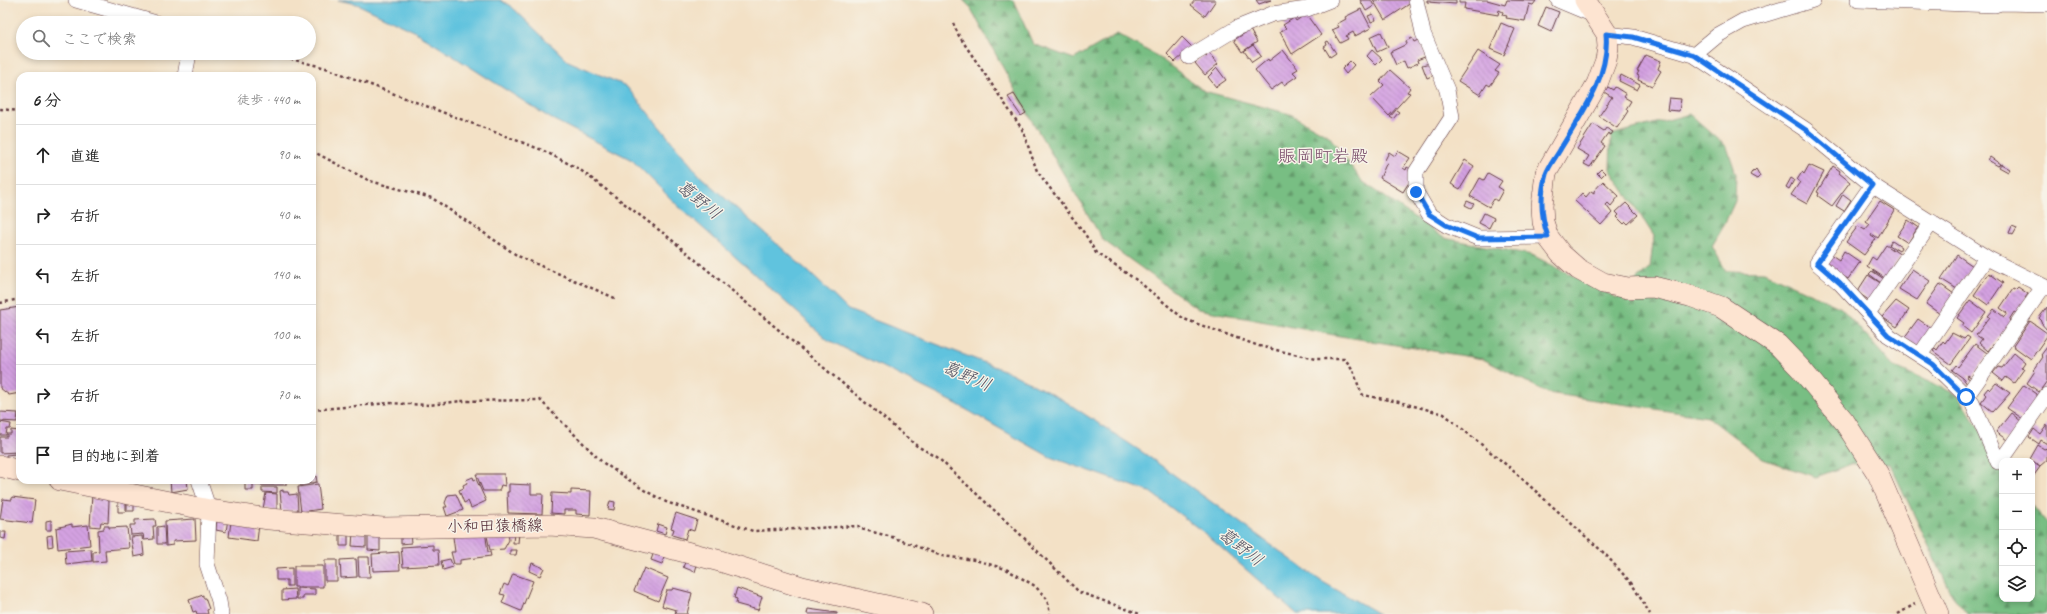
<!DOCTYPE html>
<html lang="ja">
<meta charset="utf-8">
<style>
:root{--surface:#fff;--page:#f6f6f6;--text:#222;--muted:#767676;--line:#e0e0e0}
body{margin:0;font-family:Caveat,"Klee One",sans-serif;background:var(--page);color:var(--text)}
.controls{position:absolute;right:12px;bottom:12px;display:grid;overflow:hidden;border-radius:8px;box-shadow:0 2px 6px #0003}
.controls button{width:36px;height:36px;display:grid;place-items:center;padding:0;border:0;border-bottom:1px solid var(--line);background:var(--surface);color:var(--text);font:20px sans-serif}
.stop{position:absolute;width:12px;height:12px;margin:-9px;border:3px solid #1a73e8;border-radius:50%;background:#fff}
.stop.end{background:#1a73e8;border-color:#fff;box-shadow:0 1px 4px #0008}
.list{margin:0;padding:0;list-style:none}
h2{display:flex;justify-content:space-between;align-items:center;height:52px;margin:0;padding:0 16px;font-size:17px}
h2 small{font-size:13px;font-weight:400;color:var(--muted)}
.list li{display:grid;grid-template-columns:26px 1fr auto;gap:12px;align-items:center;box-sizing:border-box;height:60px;padding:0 16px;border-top:1px solid var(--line)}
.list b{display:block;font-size:15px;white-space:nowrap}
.list em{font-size:13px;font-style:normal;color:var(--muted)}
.icon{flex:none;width:22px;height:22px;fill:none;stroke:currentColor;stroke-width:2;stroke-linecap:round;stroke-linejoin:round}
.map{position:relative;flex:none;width:2047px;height:614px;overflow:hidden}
.search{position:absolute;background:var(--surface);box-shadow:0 2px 6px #0003;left:16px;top:16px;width:300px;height:44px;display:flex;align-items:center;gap:10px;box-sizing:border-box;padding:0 14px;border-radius:22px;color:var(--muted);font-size:15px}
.panel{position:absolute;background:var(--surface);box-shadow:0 2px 6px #0003;left:16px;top:72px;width:300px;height:412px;border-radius:12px}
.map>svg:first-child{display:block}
</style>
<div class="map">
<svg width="2047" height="614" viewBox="0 0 2047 614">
<defs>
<pattern id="forest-firs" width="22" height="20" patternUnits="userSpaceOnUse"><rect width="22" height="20" fill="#78be83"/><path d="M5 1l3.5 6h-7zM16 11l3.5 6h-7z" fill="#649a6b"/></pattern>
<pattern id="building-back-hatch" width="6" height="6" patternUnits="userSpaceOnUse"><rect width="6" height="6" fill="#d4a2e2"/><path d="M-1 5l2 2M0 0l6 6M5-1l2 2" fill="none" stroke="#ae83b7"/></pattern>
</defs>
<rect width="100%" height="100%" fill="#f7f3e8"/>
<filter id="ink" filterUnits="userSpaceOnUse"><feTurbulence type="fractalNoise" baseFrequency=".025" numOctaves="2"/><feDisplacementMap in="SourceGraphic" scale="8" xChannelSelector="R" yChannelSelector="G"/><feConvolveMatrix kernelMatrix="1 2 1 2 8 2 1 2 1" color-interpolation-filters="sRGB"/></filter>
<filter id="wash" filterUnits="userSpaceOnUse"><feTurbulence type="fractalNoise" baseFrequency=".012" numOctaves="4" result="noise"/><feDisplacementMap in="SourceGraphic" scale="16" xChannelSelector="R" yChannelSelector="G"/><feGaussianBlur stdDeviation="0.9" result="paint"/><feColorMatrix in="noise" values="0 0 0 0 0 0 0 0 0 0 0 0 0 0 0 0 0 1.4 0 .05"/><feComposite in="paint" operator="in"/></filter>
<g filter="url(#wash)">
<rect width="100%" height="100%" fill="#f3e1c6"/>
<path fill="url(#forest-firs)" stroke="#616e57" d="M 963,0 L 1013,0 L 1033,44 L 1074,59 L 1117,34 L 1157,56 L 1204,91 L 1290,114 L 1329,136 L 1362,181 L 1444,238 L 1532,255 L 1617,298 L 1650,267 L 1654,236 L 1610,169 L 1611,135 L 1690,114 L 1727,147 L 1736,174 L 1735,201 L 1723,227 L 1712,246 L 1726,271 L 1765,272 L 1841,308 L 1893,366 L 1958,395 L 2002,463 L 2002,599 L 2032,599 L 2032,505 L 2047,523 L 2047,614 L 1967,614 L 1952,595 L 1890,464 L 1851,464 L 1816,477 L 1763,459 L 1708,417 L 1548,393 L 1483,359 L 1334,335 L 1198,309 L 1103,240 L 1032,121 L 970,7 Z"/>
<path fill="#60c3de" stroke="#557184" d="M 338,0 L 500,0 L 512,7 L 568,61 L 626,86 L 701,177 L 810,273 L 848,310 L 1011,373 L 1063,400 L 1145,454 L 1321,581 L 1379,614 L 1297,614 L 1202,531 L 1150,492 L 1050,457 L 953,402 L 828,340 L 676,204 L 632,160 L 550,118 L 414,31 L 357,4 Z"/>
<g id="blocks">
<path fill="url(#building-back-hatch)" d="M 1195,0 L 1216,0 L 1205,16 L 1191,5 Z
M 1256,0 L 1271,0 L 1259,4 Z
M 1360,0 L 1371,0 L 1374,6 L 1366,11 Z
M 1373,0 L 1413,0 L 1414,1 L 1385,20 Z
M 1427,0 L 1456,0 L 1456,4 L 1427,2 Z
M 1459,0 L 1487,0 L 1505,5 L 1507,0 L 1536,1 L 1533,5 L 1529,4 L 1525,21 L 1506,18 L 1507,16 L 1502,15 L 1503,12 L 1499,10 L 1498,15 L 1464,9 L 1465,3 L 1459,3 Z
M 1546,7 L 1559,12 L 1551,32 L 1538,26 Z
M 1361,9 L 1371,28 L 1355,36 L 1353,32 L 1346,36 L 1348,39 L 1340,43 L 1332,30 L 1339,27 L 1337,24 L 1346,19 L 1345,17 Z
M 1306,14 L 1321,35 L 1292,54 L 1280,32 L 1286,28 L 1283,25 L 1294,18 L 1296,21 Z
M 1373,14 L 1376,20 L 1371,22 L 1368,16 Z
M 1501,23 L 1515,29 L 1504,55 L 1490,49 Z
M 1250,30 L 1257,42 L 1242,52 L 1234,40 Z
M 1381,32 L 1388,47 L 1377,52 L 1370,37 Z
M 1182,37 L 1192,47 L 1175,62 L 1167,54 Z
M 1412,38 L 1414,42 L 1420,39 L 1427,56 L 1417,60 L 1418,63 L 1407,68 L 1404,61 L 1396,65 L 1390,52 L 1407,44 L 1406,41 Z
M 1328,41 L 1336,53 L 1330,57 L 1324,47 L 1327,45 L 1326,42 Z
M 1253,45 L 1261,56 L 1252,62 L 1244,51 Z
M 1283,50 L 1298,69 L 1293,72 L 1297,76 L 1284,85 L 1282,82 L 1271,90 L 1255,70 L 1268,59 L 1269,61 Z
M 1372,50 L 1382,59 L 1376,65 L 1367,56 Z
M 1478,51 L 1500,65 L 1495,71 L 1499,73 L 1490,86 L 1487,84 L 1480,95 L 1458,81 Z
M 1208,52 L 1218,64 L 1205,75 L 1195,63 L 1204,55 L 1207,57 L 1205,55 Z
M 1646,55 L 1661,61 L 1658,69 L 1661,71 L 1652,86 L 1638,80 L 1639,76 L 1637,75 L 1639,71 L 1637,71 Z
M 1350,61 L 1354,65 L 1346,74 L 1342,69 Z
M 1430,63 L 1434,75 L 1427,78 L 1422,65 Z
M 1217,68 L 1226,80 L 1216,87 L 1208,77 Z
M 1390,70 L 1410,88 L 1407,92 L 1410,93 L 1389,116 L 1371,97 L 1384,85 L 1380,81 Z
M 1621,75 L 1640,85 L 1637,90 L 1619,81 Z
M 1608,87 L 1613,90 L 1615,87 L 1626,94 L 1624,97 L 1631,101 L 1626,109 L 1628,111 L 1617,128 L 1599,116 L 1612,97 L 1604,92 Z
M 1014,94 L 1026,113 L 1021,116 L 1008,97 Z
M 1669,98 L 1681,99 L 1679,111 L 1667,110 Z
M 1396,110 L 1399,112 L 1393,119 L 1390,117 Z
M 1593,124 L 1604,131 L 1606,128 L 1613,132 L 1611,135 L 1608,133 L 1601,143 L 1605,146 L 1590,167 L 1584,164 L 1589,156 L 1577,149 Z
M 1398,151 L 1410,158 L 1403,168 L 1406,170 L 1407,167 L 1412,170 L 1413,176 L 1403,192 L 1380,178 L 1387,162 L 1385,160 L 1389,152 L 1395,156 Z
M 1990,157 L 2000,164 L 1998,166 L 1988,160 Z
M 1465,160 L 1474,166 L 1460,189 L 1451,184 Z
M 2001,164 L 2010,169 L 2008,172 L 1999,167 Z
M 1809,165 L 1824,172 L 1807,204 L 1791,195 L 1800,182 L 1797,180 L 1802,172 L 1804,174 Z
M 1833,166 L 1840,171 L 1839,173 L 1850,182 L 1832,206 L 1818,196 L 1819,193 L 1817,192 Z
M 1601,169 L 1605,173 L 1601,177 L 1597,173 Z
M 1756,169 L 1760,176 L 1757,179 L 1750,175 L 1753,170 L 1754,171 Z
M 1488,173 L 1502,181 L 1498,187 L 1503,190 L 1497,201 L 1494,199 L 1489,207 L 1470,196 L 1480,178 L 1484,180 Z
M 1791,178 L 1794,180 L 1789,189 L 1786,187 Z
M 1603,181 L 1619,196 L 1611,206 L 1608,203 L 1606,205 L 1612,213 L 1601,225 L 1575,201 L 1582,193 L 1586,197 L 1591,191 L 1594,193 L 1594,191 Z
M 1843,194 L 1851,200 L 1844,211 L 1836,206 Z
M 1467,201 L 1474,204 L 1471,208 L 1465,205 Z
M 1880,201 L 1894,210 L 1878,238 L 1872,234 L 1871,236 L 1876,239 L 1864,255 L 1846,242 L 1858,226 L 1865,230 L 1870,224 L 1866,221 Z
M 1626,203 L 1638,215 L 1628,224 L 1626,222 L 1624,224 L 1617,217 L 1619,215 L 1616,212 Z
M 1484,213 L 1494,218 L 1489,228 L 1479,223 Z
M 1908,220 L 1918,227 L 1908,243 L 1897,236 Z
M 2012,226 L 2017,228 L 2013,235 L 2009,233 Z
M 1892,241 L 1901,247 L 1899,251 L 1889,245 Z
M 1886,245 L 1901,255 L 1886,279 L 1867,266 L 1872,257 L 1876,260 Z
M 1844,251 L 1860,262 L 1848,279 L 1824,263 L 1830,254 L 1839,260 Z
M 1957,255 L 1973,266 L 1957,289 L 1941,279 Z
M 1912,269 L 1930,281 L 1917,300 L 1899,289 Z
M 1872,271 L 1884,279 L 1881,283 L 1869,274 Z
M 1989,273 L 2003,283 L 1988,305 L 1974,295 Z
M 1868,275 L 1882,284 L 1870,301 L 1857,292 Z
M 1940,284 L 1954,294 L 1940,314 L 1926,304 Z
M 2018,287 L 2028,294 L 2025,298 L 2027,299 L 2016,313 L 2014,312 L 2009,320 L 2011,322 L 1988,351 L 1979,343 L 1982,339 L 1976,335 L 1990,317 L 1988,316 L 1994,309 L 2004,317 L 2007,313 L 2000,308 L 2013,289 L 2015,290 Z
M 1970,300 L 1986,312 L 1971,333 L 1962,326 L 1964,323 L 1957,318 Z
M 1896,301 L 1909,310 L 1897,327 L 1882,317 Z
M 20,307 L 20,393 L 9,395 L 0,388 L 0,310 Z
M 2047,307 L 2047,330 L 2041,323 L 2042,321 L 2039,318 Z
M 1918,319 L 1931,328 L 1917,347 L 1904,338 Z
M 2030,321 L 2047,333 L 2047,336 L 2031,359 L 2013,346 Z
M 1952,333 L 1964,339 L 1967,336 L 1970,338 L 1951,364 L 1933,351 L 1935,348 L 1937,350 L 1943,341 L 1945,343 Z
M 1975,344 L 1987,353 L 1985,357 L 1986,358 L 1972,378 L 1968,375 L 1967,377 L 1971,380 L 1967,384 L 1963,378 L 1952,370 L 1956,365 L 1958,367 Z
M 2047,347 L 2047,381 L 2039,392 L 2027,383 L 2035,371 L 2034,370 L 2043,357 L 2041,355 Z
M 2014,353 L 2025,362 L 2021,368 L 2024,369 L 2014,383 L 2006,377 L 2003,381 L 1993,373 L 1998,367 L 2002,368 Z
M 1996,383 L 2010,393 L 1993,412 L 1981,402 L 1986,395 L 1984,393 L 1988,388 L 1990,390 Z
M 2024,385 L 2037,394 L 2037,398 L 2023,419 L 2007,408 Z
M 0,412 L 18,413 L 17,422 L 0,421 Z
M 2011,413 L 2022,422 L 2007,440 L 1996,432 Z
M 0,422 L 11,424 L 10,429 L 7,429 L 6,435 L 0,435 Z
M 2047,424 L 2047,444 L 2041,440 L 2039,444 L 2029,437 L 2034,429 L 2040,434 Z
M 11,430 L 19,431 L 18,452 L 0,453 L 0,437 L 7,437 L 7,434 L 11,434 Z
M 2038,445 L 2044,449 L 2047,448 L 2047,460 L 2040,466 L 2030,459 Z
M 16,454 L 16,460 L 6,460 L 6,455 Z
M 2032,462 L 2040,467 L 2032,478 Z
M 476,474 L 504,474 L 505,486 L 501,485 L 499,491 L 483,491 Z
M 316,476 L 317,482 L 300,485 L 299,480 L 312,480 L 312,477 Z
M 473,477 L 474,480 L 476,479 L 486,501 L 471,508 L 468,501 L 464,503 L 459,490 L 464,488 L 463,485 L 467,483 L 466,480 Z
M 170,480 L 187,480 L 188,489 L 171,492 Z
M 245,480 L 253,480 L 253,490 L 245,490 Z
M 257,480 L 286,480 L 286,485 L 256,485 Z
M 318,484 L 321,509 L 301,512 L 298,487 Z
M 509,484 L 531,485 L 531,494 L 543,494 L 542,514 L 508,513 L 507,492 L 509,492 Z
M 262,487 L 277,487 L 277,493 L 262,492 Z
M 283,490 L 283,492 L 288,492 L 289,495 L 297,494 L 298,510 L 282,511 L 280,491 Z
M 571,490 L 591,491 L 590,515 L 576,514 L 576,510 L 564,510 L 564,514 L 551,513 L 552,493 L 571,494 Z
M 266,493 L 277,494 L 277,511 L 263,509 Z
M 92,494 L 106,495 L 106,500 L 109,501 L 108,523 L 101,522 L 100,527 L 90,526 Z
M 456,494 L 463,510 L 447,516 L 444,507 L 447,507 L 445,503 L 448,495 Z
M 12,497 L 35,500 L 32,523 L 0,519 L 3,499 L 12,500 Z
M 118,500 L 126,500 L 126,512 L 118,512 Z
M 127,500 L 134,500 L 134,511 L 127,511 Z
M 610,501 L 615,502 L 614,510 L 608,509 Z
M 676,513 L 697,520 L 694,531 L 688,529 L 685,539 L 672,535 L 674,529 L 671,528 Z
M 217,517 L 228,518 L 226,532 L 216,530 Z
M 155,519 L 156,526 L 153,526 L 154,539 L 144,540 L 143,534 L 131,535 L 130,525 L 135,525 L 135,520 Z
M 195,519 L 196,540 L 173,541 L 173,545 L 166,546 L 165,521 Z
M 51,520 L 51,530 L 46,530 L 46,521 Z
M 231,521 L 259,524 L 257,541 L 229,537 Z
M 72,524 L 72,527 L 88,525 L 90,545 L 58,549 L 56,528 Z
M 658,524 L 667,527 L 665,534 L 656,531 Z
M 104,526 L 109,526 L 109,528 L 127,527 L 129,548 L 105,550 L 106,561 L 93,562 L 93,552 L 99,551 L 98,530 L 104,529 Z
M 164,526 L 165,544 L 157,544 L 157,527 Z
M 485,531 L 488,552 L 490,552 L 491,556 L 460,560 L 460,564 L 454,564 L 451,552 L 455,552 L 453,537 Z
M 0,532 L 6,532 L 5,539 L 0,538 Z
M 353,532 L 366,533 L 366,547 L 352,546 Z
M 368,533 L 380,533 L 380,551 L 368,550 Z
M 401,533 L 410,533 L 411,543 L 401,544 Z
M 508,533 L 509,540 L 504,549 L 490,550 L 487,536 Z
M 514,533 L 519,533 L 518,543 L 513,543 Z
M 340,534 L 348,534 L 348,546 L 340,546 Z
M 52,535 L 53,546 L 48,547 L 47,536 Z
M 142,536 L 144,555 L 134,557 L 131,537 Z
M 433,545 L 433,550 L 438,550 L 439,565 L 403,567 L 401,547 Z
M 91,549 L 92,561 L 66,564 L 65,551 Z
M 655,549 L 665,553 L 662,564 L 651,560 Z
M 510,550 L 517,550 L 516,555 L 510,555 Z
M 399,552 L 400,570 L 373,571 L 372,554 Z
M 358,557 L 369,557 L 370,577 L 359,577 Z
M 356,559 L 357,577 L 341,578 L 340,560 Z
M 450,559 L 453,567 L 443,570 L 441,561 Z
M 325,560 L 337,560 L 337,581 L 325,581 Z
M 686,560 L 697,565 L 695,572 L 683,567 Z
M 532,563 L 544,568 L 540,576 L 529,571 Z
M 294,566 L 323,566 L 323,587 L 294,587 Z
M 292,568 L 292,586 L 287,586 L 287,580 L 276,580 L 276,569 Z
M 644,568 L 668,578 L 658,601 L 634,591 Z
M 513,574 L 533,581 L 521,611 L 502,603 L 505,595 L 500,594 L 504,584 L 508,586 Z
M 297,588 L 315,589 L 315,595 L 303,595 L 303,599 L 297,599 Z
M 673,588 L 692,593 L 687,614 L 675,614 L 676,610 L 662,606 L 667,590 L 672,590 Z
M 737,588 L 762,597 L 758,610 L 736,604 L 737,599 L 734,598 Z
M 295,589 L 296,599 L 282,600 L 282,590 Z
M 203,595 L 203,598 L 205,598 L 209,609 L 207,610 L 208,614 L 197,614 L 196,611 L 193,612 L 189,600 Z
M 808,609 L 837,613 L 837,614 L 807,614 Z"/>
</g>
</g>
<g filter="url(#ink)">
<use href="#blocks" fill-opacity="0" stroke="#633c42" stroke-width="1"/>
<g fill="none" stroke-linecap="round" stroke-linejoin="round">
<defs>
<path id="street" d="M 76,0 L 156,23
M 1416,0 L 1423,33 L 1447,90 L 1452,117 L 1416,172 L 1416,192 L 1429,214 L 1446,225 L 1478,238 L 1548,237
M 1558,0 L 1594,15
M 1858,0 L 1995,5 L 2001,3 L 2047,4
M 1607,34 L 1633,37 L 1694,55 L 1806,130 L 1872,185 L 1989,259 L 2047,288
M 1694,55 L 1718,35 L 1743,21 L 1813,0
M 1189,57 L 1237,28 L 1272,14 L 1307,9 L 1330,0
M 185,76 L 189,53
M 1872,185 L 1817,263 L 1840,283 L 1888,335 L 1933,364 L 1972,402 L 1998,462 L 2001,461 L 2047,395
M 1868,313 L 1932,222
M 1920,355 L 1986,258
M 1966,397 L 2043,287
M 199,480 L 209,510 L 207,564 L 219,601 L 221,614"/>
<path id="secondary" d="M 1585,0 L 1607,34 L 1608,47 L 1606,60 L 1597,84 L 1546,173 L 1542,206 L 1543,222 L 1548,237 L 1561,254 L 1578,269 L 1603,283 L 1628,288 L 1653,287 L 1690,296 L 1721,307 L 1778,345 L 1801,369 L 1844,421 L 1878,474 L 1938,614
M 0,466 L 20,471
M 60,480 L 209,510 L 269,519 L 383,528 L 549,525 L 594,528 L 720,561 L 802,587 L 922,614"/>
</defs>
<use href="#street" stroke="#633c42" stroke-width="16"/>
<use href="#secondary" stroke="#633c42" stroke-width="22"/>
<path stroke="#633c42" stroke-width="2.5" stroke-dasharray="3 3" stroke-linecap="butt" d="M 953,23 L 959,36 L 1022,129 L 1037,171 L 1085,234 L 1096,253 L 1138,281 L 1184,319 L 1259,346 L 1315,359 L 1344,359 C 1356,369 1355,382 1363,395 L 1399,402 L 1444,414 L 1509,467 L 1605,554 L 1632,584 L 1650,614
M 267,53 L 326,68 L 542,150 L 579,169 L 667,236 L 917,446 L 937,457 L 1021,535 L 1079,592 L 1140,614
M 0,109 L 20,111
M 312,151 L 370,181 L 432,198 L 518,256 L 617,299
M 0,303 L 20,299
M 312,410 L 388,403 L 429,405 L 461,401 L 540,400 L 602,462 L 644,490 L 666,502 L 753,531 L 858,526 L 861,529 L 892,537 L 942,556 L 975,560 L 1006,569 L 1035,586 L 1047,599 L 1050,614
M 1898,614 L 1915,604"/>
<use href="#street" stroke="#fff" stroke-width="15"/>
<use href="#secondary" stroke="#fde4d1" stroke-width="21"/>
</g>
</g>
<g fill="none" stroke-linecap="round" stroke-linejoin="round" filter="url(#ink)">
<path stroke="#1a73e8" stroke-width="5" d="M 1416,192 L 1429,214 L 1446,225 L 1478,238 L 1548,237 C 1541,217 1540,195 1546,174 C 1549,165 1557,156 1561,148 C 1582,113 1610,76 1606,34 L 1633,37 L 1694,55 L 1806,130 L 1872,185 L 1817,263 L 1840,283 L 1888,335 L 1933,364 L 1966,397"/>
</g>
<g text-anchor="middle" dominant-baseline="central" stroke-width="3" stroke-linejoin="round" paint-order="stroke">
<g font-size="16" fill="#4a1f2b" stroke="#f7f3e8">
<text transform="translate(495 526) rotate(-1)">小和田猿橋線</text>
</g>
<g font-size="17" font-style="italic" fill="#515061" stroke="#f7f3e8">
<text transform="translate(699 200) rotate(39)">葛野川</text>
<text transform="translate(967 376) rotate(23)">葛野川</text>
<text transform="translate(1241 547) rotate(38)">葛野川</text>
</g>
<g font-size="18" fill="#7a4d6b" stroke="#f7f3e8">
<text x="1323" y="156">賑岡町岩殿</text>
</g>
</g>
</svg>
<div class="controls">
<button>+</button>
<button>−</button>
<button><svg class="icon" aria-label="locate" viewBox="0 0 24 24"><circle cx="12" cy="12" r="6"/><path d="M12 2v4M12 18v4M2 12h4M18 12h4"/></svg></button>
<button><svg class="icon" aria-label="layers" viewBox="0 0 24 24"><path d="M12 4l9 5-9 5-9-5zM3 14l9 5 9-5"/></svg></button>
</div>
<div class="stop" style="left:1966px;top:397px"></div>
<div class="stop end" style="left:1416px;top:192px"></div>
<div class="search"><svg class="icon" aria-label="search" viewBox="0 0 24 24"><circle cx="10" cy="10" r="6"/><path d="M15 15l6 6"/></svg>ここで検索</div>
<section class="panel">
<h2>6 分<small>徒歩 · 440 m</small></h2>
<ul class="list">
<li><svg class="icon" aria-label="ahead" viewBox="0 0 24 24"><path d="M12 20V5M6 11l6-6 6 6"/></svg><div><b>直進</b></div><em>90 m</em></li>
<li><svg class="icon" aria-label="right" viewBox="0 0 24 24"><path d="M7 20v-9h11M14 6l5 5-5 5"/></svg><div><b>右折</b></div><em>40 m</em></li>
<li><svg class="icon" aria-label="left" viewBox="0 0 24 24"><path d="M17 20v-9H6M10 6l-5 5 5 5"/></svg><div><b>左折</b></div><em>140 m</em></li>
<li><svg class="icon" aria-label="left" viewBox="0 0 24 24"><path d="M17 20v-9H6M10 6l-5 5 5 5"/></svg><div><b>左折</b></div><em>100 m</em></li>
<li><svg class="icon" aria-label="right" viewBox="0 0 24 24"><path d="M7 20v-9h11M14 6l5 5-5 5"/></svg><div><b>右折</b></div><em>70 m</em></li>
<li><svg class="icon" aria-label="arrive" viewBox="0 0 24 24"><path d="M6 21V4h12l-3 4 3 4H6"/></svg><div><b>目的地に到着</b></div></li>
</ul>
</section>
</div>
